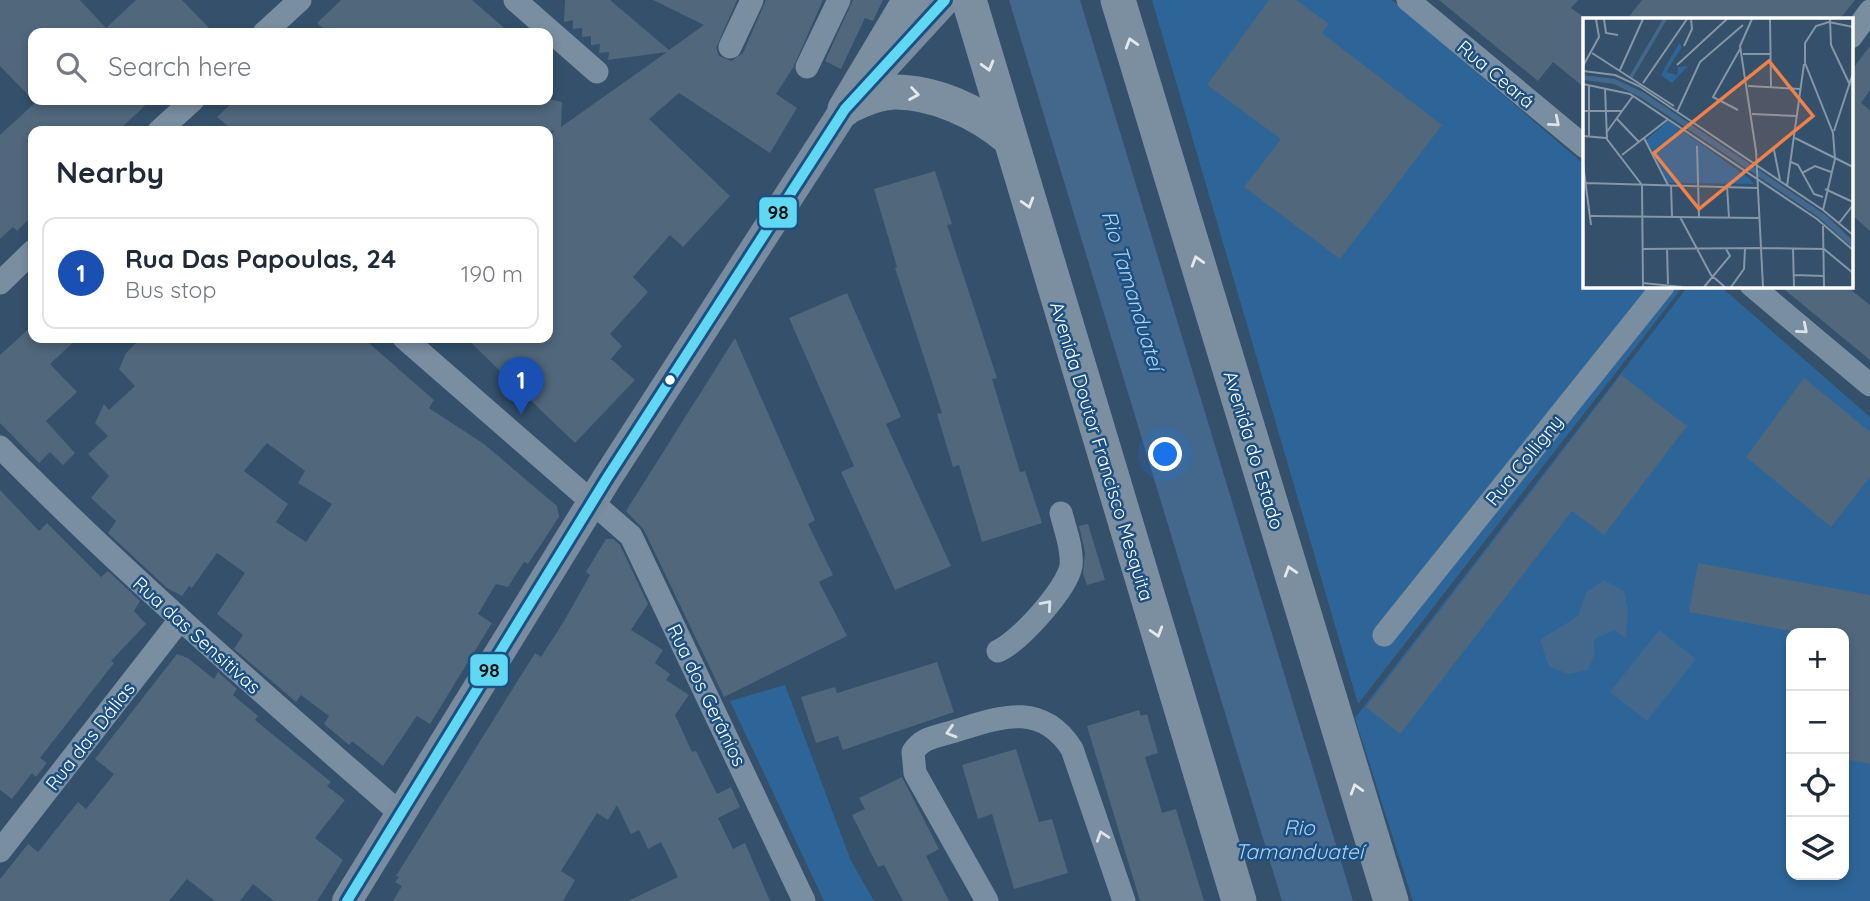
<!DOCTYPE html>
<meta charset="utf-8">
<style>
:root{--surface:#fff;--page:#f2f2f3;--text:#1f2937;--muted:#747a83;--line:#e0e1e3;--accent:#646e7a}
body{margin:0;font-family:Quicksand,sans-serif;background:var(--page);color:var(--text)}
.controls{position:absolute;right:21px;bottom:21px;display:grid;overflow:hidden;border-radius:14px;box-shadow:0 4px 10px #0003}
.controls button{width:63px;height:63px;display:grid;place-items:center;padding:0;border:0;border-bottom:2px solid var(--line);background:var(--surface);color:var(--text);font:35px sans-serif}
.you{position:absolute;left:1166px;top:455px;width:24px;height:24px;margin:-18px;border:5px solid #fff;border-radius:50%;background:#1a73e8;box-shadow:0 0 0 10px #1a73e833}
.badge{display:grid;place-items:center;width:46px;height:46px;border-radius:50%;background:var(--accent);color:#fff;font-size:23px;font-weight:700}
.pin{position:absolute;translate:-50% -58px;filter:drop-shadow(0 2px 4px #0008)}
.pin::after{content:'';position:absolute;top:37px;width:24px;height:21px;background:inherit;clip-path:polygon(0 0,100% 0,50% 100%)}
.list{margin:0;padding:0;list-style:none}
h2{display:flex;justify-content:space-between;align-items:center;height:91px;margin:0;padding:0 28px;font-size:30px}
h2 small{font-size:23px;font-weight:400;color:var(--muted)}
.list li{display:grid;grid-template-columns:46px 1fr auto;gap:21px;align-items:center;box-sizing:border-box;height:112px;margin:0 14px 14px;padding:0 14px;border:2px solid var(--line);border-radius:14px}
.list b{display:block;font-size:26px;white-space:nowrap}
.list p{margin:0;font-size:23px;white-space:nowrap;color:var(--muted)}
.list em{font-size:23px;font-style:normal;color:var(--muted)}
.icon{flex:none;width:38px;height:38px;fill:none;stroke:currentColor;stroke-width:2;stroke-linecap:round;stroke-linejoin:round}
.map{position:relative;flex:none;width:1870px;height:901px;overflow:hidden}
.search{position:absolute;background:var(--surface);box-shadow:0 4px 10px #0003;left:28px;top:28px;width:525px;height:77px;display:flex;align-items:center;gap:18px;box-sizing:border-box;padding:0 24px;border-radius:14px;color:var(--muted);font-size:26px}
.panel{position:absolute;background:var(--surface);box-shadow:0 4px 10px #0003;left:28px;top:126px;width:525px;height:217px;border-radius:14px}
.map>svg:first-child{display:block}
</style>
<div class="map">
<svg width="1870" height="901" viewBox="0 0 1870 901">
<rect width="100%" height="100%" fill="#34506b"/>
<path fill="#2e6598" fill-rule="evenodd" d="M 1152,0 L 1392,0 L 1585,165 L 1585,285 L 1684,285 L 1358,704 Z
M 1689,285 L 1719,285 L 1870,417 L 1870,901 L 1413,901 L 1355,718 ZM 1791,633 L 1844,633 L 1844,875 L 1791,875 Z
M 785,685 L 851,861 L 874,901 L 824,901 L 730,701 Z"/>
<path fill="#43688c" d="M 1009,0 L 1080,0 L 1353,901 L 1282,901 Z
M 1604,580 L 1624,591 L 1628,611 L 1626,639 L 1615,630 L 1594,639 L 1595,654 L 1588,670 L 1568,674 L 1549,666 L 1540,640 L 1578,616 L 1586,592 Z
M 1659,630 L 1696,659 L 1647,721 L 1610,692 Z"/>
<path fill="#50677c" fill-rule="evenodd" d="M 0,0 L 80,0 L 106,28 L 136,0 L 182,0 L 214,33 L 33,33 L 33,100 L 0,66 Z
M 341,0 L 472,0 L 510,33 L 328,33 L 317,23 Z
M 565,0 L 610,0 L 669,50 L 704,25 L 653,0 L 737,0 L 716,48 L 719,56 L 731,61 L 743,53 L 766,0 L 823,0 L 793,68 L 776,94 L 797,108 L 770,153 L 679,93 L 649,119 L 730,196 L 683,247 L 670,235 L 633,277 L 648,292 L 610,334 L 622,346 L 611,359 L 635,380 L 575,443 L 466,338 L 548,338 L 548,137 L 555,131 L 234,131 L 217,117 L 235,100 L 553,100 L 562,102 L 561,127 L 667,52 L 608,60 L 609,52 L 599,53 L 600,44 L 591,45 L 591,36 L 582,37 L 582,28 L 573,29 L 573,20 L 564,22 Z
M 853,0 L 883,0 L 873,21 L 865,18 L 841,69 L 825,61 Z
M 1269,0 L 1296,0 L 1329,24 L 1322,33 L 1442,125 L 1340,259 L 1244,187 L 1281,139 L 1207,85 Z
M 1439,0 L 1578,0 L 1571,8 L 1585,18 L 1585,88 L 1553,62 L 1538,81 Z
M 1642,0 L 1855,0 L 1840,19 L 1627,19 Z
M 1870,46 L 1870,90 L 1861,103 L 1870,110 L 1870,231 L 1851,214 L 1851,71 Z
M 38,100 L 151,100 L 118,131 L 33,131 L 33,215 L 17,231 L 13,227 L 0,239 L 0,135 Z
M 935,171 L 952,224 L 947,225 L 997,378 L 992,379 L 1020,472 L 1025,471 L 1042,523 L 982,542 L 959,465 L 953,467 L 937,414 L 942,413 L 895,268 L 897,267 L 874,189 Z
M 1779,285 L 1845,285 L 1870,305 L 1870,360 Z
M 847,293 L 901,417 L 886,424 L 951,566 L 895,590 L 841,472 L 854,466 L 789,318 Z
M 33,325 L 33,338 L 78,338 L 50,364 L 77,392 L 46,421 L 75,453 L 63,465 L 50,452 L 39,463 L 0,423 L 0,355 Z
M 141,338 L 363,338 L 434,400 L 429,408 L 484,444 L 557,506 L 559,517 L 528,564 L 524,562 L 508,587 L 496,584 L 478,614 L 492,623 L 430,724 L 417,716 L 383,766 L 352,741 L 349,745 L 324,724 L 329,716 L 301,695 L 296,702 L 234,649 L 243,635 L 217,614 L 245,573 L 217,553 L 192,588 L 189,586 L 182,596 L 167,588 L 108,533 L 116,521 L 91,498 L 109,476 L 88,454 L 108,436 L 95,423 L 104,404 L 109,410 L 135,386 L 119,369 L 126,353 ZM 267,443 L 305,471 L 298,483 L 332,504 L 306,542 L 276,522 L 288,504 L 244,471 Z
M 735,338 L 815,520 L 808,524 L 833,575 L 819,582 L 847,636 L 724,697 L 644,530 L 626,511 Z
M 1621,375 L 1687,426 L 1604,535 L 1572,511 L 1400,734 L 1366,707 Z
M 1804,378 L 1870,432 L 1870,477 L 1831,527 L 1746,457 Z
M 0,490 L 39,531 L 47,523 L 101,577 L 108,571 L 140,601 L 134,611 L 146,624 L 111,661 L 114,663 L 40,758 L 47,763 L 36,777 L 32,773 L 12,799 L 0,790 Z
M 1088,524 L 1105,580 L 1087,585 L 1083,574 L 1085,552 L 1079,526 Z
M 606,539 L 613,539 L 620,545 L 648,604 L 631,630 L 663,650 L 655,663 L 670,674 L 666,680 L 689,695 L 675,715 L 692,752 L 696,751 L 717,794 L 731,787 L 740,807 L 718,818 L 733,849 L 745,843 L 770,901 L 628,901 L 678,877 L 661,842 L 648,849 L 639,830 L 631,834 L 617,805 L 608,820 L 597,813 L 561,871 L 575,880 L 563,901 L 393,901 L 402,886 L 395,882 L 399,877 L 396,876 L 535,653 L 541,657 L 564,621 L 590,575 L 586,572 Z
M 1698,563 L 1870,595 L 1870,764 L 1844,759 L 1844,633 L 1801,633 L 1689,612 Z
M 177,654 L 188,658 L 214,679 L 218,672 L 237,689 L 233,695 L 258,716 L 255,720 L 331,782 L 327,786 L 345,800 L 315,838 L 343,860 L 317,901 L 274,901 L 253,884 L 240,901 L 215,901 L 187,879 L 169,901 L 0,901 L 0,879 L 28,844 L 38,852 L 78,802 L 86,809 L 114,774 L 95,759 Z
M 937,662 L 954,712 L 843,750 L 838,736 L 816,743 L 801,697 L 835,687 L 837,693 Z
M 1139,710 L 1141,716 L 1147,714 L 1158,753 L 1145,757 L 1159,802 L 1162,813 L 1176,809 L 1204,901 L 1140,901 L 1087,726 Z
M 1016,749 L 1039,822 L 1052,819 L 1068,873 L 1014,889 L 992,814 L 978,819 L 962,765 Z
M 902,777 L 939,849 L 926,856 L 949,901 L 903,901 L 884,865 L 878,867 L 852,815 L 865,809 L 859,798 Z"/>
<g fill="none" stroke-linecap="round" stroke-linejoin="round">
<path stroke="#7a8ea1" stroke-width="23" d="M 515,0 L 597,72
M 1408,0 L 1585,147
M 264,33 L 300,0
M 1851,37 L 1870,11
M 730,47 L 752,0
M 807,67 L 839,0
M 159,131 L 193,100
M 0,283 L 33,251
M 1751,285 L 1870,385
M 404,338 L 631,536 L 804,901
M 0,447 C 128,577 265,695 402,815
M 1384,635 L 1664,285
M 998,651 C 1019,642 1067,589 1071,566 C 1073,549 1065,529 1061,513
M 0,851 L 179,621
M 987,901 L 915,773 L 913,752 C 922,737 939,736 955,731 C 1000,717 1041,701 1072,749 L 1124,901"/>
<path stroke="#798c9f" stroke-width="30" d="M 347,901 L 607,478 L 845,109 L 945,0"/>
<path stroke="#7b8fa1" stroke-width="35" d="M 969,0 L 1239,901
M 1118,0 L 1391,901
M 848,106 C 863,100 878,92 895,92 C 935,92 978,112 1009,138
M 845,109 L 910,0"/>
<defs>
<path id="bus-1" d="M 347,901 L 607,478 L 845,109 L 945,0"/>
</defs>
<use href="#bus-1" stroke="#1d5082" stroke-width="16"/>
<use href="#bus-1" stroke="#60d8f3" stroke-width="10"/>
</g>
<defs><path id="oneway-chevron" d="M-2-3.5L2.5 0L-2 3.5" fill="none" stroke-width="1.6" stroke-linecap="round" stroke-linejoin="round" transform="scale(1.75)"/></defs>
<g stroke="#e5e9ec">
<use href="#oneway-chevron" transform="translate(1131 43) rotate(-107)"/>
<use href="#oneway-chevron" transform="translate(988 66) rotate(74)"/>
<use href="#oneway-chevron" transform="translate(914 94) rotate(9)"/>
<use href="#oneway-chevron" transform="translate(1028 203) rotate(73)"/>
<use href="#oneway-chevron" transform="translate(1197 261) rotate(-107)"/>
<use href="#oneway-chevron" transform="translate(1290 571) rotate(-107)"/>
<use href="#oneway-chevron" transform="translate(1157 632) rotate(73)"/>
<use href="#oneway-chevron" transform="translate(1356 789) rotate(-107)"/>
</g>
<g stroke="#dee3e8">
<use href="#oneway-chevron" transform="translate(1555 122) rotate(40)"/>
<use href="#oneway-chevron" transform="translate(1803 329) rotate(40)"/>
<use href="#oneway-chevron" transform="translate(1047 605) rotate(-49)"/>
<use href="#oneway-chevron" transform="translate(951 732) rotate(163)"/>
<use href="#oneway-chevron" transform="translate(1102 836) rotate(-109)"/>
</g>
<circle fill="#fff" stroke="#1d5082" stroke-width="2.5" cx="670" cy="380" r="6"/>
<g text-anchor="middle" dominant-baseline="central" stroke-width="5" stroke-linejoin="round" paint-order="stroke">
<g font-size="19" fill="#fff" stroke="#1d5082">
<text transform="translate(1496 74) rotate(40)">Rua Ceará</text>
<text transform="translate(1254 450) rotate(73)">Avenida do Estado</text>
<text transform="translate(1102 451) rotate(73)">Avenida Doutor Francisco Mesquita</text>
<text transform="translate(1524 460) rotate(-51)">Rua Colligny</text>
<text transform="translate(197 635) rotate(42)">Rua das Sensitivas</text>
<text transform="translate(707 695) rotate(64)">Rua dos Gerânios</text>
<text transform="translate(90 736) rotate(-52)">Rua das Dálias</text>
</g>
<g font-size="21" font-style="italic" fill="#aed1f1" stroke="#1d5082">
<text transform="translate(1133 290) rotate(73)">Rio Tamanduateí</text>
<text x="1299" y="827">Rio<tspan x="1299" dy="24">Tamanduateí</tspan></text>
</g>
</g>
<g transform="translate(1583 18)">
<rect width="270" height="270" fill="#34506b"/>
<path d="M 96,25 L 99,29 L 83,54 L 94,57 L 95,49 L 105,48 L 89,65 L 78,57 ZM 85,103 L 166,160 L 171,166 L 85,165 L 63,122 Z" fill="#2e6598"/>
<path d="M 0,57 L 32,61 L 60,74 L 244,198 L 269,222 L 269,229 L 234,198 L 57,79 L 31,66 L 0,62 Z" fill="#43688c"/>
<path fill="none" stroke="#43688c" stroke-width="3.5" d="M 48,59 L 82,1"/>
<path fill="none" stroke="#8596a6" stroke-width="2" d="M 21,1 L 23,15 L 35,17M 169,1 L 157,28 L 173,133 L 178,230 L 241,231 L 270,255M 187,1 L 188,69M 247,1 L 248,27 L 267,67M 101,28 L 109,11 L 108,1M 9,35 L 91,88M 160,36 L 188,36M 222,45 L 250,115 L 252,141 L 240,192M 222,45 L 222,25 L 233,8 L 246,4 L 270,9M 94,47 L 144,1M 0,48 L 16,19 L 13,1M 37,52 L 60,1M 0,53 L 32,57 L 56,68 L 240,192 L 270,217M 60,65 L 104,1M 0,66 L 47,76 L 234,201 L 270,232M 6,68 L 6,119M 165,68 L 217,71M 22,70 L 24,121M 155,92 L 130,79 L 157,31M 0,93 L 39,93M 94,94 L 117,44 L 160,7M 169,96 L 214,98M 34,101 L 56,124M 251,113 L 270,55M 23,115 L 50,78M 0,118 L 23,120 L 59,167M 61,120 L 85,167M 212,120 L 270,149M 114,128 L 116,199M 191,132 L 197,162M 39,137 L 84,102M 208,144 L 215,147 L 231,176 L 240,179M 0,146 L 8,207M 219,155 L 232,148 L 248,154M 3,165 L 174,170M 59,167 L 60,269M 88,167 L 89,199M 144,168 L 146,200M 204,168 L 221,46M 242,171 L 270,184M 8,198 L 176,200M 97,199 L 128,257 L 142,269M 256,205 L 270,187M 240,208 L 241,269M 84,230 L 85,266M 210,230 L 211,269M 59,231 L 178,230 L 180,269M 210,257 L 241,258M 60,265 L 99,269M 121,269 L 147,238 L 143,231M 148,269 L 161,251 L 162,231"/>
<path fill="#ee8249" fill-opacity="0.15" stroke="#ee8249" stroke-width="3.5" d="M 186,43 L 230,98 L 116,191 L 71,135 Z"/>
<rect width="270" height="270" fill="none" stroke="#fff" stroke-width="3.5"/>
</g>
<g stroke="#1d5082" stroke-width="2.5">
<rect x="758" y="196" width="40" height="33" rx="7" fill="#60d8f3"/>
<rect x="469" y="653" width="40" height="34" rx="7" fill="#60d8f3"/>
</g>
<g font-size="19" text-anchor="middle" font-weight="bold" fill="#111">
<text x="778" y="219">98</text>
<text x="489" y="677">98</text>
</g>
</svg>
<div class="controls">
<button>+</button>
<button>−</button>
<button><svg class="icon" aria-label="locate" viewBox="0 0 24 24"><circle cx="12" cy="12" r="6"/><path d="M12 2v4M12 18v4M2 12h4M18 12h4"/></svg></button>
<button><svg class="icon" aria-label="layers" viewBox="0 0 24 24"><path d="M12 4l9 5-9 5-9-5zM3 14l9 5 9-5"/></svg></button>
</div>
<div class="you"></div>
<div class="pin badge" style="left:521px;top:415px;background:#1a4fb4">1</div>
<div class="search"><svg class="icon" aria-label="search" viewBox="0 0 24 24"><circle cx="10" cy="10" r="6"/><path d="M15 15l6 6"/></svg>Search here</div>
<section class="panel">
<h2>Nearby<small></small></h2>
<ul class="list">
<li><span class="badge" style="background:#1a4fb4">1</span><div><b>Rua Das Papoulas, 24</b><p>Bus stop</p></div><em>190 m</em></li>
</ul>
</section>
</div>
